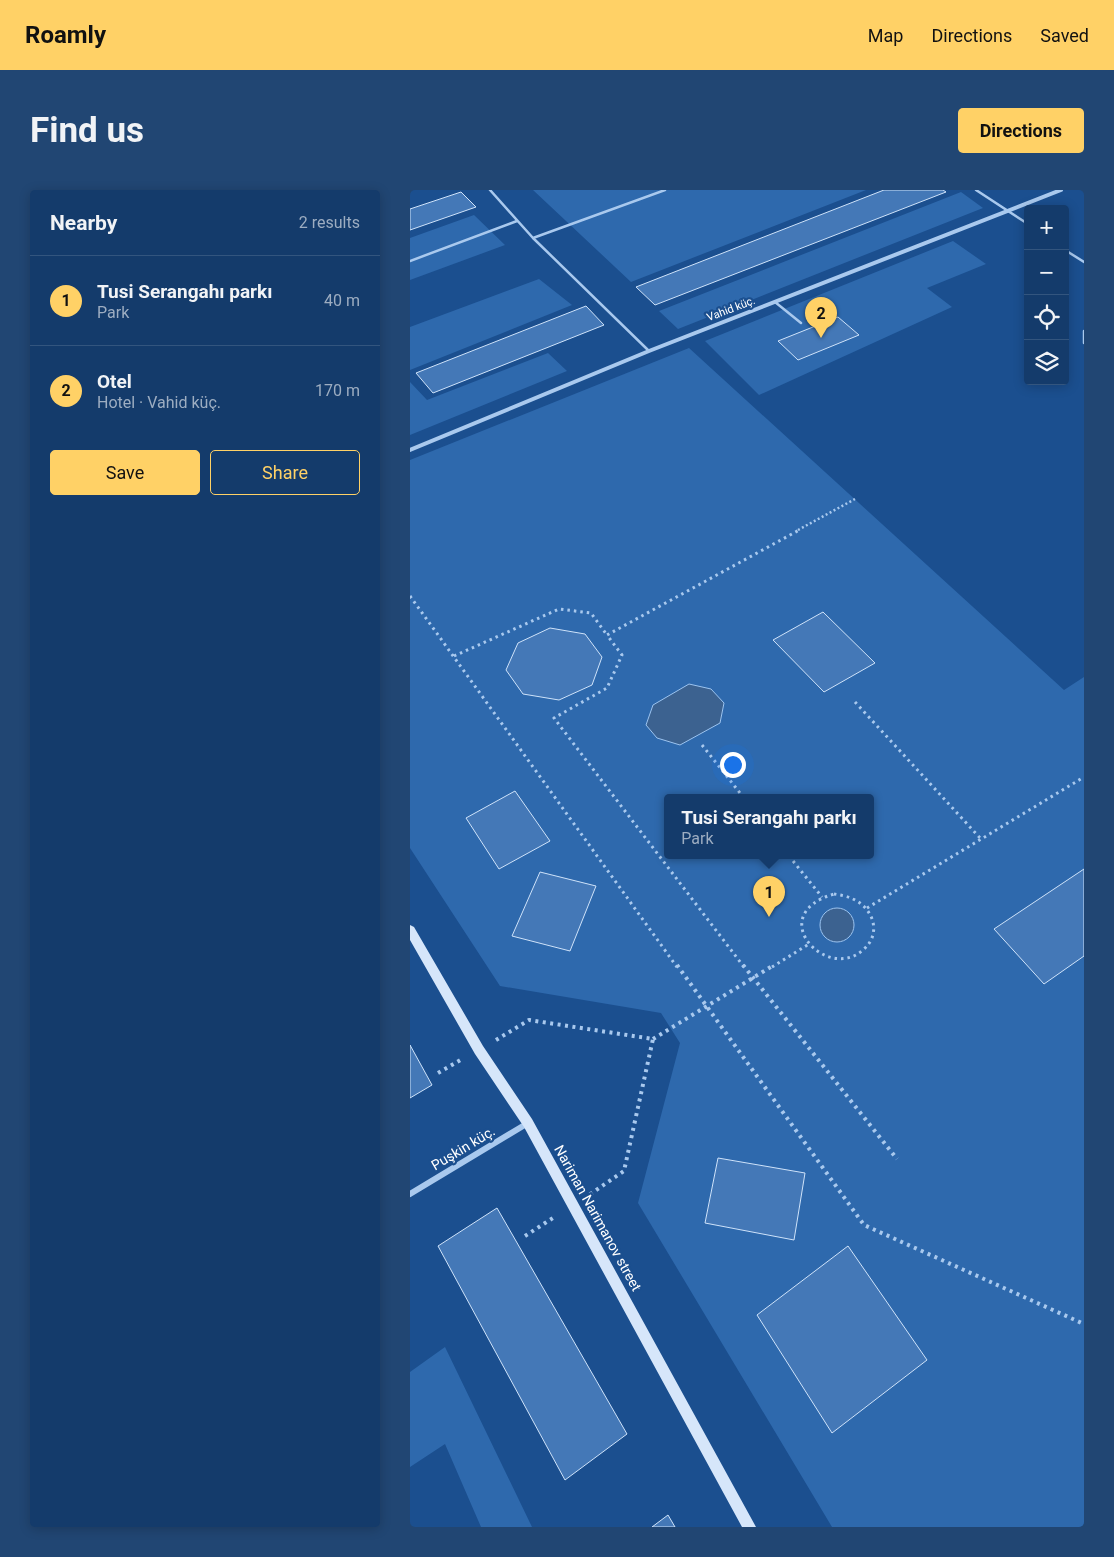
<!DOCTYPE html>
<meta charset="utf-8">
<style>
:root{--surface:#143b6b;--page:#214673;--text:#f1f3f6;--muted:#9dadc1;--line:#33557e;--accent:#ffd166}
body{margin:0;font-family:Roboto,sans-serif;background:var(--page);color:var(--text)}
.controls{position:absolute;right:15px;top:15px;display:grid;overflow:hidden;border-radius:5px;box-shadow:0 2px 12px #0003}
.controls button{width:45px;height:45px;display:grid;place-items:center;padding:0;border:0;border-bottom:1px solid var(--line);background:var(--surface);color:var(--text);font:25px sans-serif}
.you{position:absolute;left:322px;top:574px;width:18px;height:18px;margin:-12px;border:4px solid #fff;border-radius:50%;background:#1a73e8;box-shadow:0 0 0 8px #1a73e833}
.badge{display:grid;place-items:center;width:32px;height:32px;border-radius:50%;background:var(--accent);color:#111;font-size:16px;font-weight:700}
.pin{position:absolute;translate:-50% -41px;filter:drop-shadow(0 1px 2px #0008)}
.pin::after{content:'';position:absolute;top:26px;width:18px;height:15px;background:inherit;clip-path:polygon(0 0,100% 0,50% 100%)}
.popup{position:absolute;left:254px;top:604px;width:210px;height:65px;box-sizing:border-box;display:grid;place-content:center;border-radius:5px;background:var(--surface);filter:drop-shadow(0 1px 4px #0005);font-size:16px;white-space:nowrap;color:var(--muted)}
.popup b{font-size:19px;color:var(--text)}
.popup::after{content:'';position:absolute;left:50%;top:100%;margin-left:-10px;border:10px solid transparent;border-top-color:var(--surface)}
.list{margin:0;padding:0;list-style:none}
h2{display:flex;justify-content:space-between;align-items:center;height:65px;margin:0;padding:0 20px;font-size:21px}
h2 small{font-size:16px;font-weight:400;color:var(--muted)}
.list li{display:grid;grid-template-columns:32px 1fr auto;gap:15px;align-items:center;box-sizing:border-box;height:90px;padding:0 20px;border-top:1px solid var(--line)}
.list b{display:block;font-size:19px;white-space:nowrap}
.list p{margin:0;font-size:16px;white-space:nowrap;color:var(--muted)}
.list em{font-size:16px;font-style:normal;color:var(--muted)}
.actions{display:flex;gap:10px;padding:15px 20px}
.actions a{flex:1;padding:11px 0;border:1px solid var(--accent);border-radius:5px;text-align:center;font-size:18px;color:var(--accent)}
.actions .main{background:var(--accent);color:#111}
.icon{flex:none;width:28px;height:28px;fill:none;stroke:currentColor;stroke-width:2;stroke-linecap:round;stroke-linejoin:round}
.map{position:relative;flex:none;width:674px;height:1337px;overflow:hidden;border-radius:5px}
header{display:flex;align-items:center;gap:30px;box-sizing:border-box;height:70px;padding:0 25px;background:var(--accent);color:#111}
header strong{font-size:24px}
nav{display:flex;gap:28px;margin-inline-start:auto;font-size:18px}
.intro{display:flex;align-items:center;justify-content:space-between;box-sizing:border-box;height:120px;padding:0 30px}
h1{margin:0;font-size:35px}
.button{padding:12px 22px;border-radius:5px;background:var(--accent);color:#111;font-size:18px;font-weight:700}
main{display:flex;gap:30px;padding:0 30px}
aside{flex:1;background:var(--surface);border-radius:5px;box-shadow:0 2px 12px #0003}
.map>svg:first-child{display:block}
</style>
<header>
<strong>Roamly</strong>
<nav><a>Map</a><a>Directions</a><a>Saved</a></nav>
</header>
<div class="intro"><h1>Find us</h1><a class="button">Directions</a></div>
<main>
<aside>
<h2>Nearby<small>2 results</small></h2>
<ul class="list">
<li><span class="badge">1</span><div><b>Tusi Serangahı parkı</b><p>Park</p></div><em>40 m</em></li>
<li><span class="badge">2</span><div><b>Otel</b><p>Hotel · Vahid küç.</p></div><em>170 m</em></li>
</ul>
<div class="actions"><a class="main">Save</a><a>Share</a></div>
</aside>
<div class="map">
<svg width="674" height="1337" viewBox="0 0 674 1337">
<rect width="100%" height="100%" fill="#1b4f8f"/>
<path fill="#2e69ad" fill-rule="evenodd" d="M 123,0 L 456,0 L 221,92 Z
M 551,2 L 573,18 L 268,139 L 249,121 Z
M 64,25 L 95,55 L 0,90 L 0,48 Z
M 543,51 L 576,74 L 517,98 L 542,117 L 349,205 L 295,151 Z
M 129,89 L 162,115 L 0,180 L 0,137 Z
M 279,158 L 654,500 L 674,487 L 674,1337 L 422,1337 L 228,1013 L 270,853 L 251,823 L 90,796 L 0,658 L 0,270 ZM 258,608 L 460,608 L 460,666 L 258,666 Z
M 138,163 L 157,181 L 0,245 L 0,192 L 17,210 Z
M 35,1157 L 122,1337 L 71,1337 L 35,1254 L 0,1277 L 0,1182 Z"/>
<path fill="#3c6290" stroke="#9cc4f0" d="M 279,494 L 301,499 L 314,513 L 310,533 L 270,555 L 247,548 L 236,535 L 243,515 Z
M410 735a17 17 0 1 1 34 0a17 17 0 1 1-34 0Z"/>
<path fill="#4478b7" stroke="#cfe3fa" d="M 474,0 L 533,0 L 536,2 L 245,115 L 226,97 Z
M 51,2 L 66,17 L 0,40 L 0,19 Z
M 176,116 L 194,135 L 23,203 L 6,183 Z
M 428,127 L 449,145 L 388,170 L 368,151 Z
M 413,422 L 465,473 L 414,502 L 363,450 Z
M 140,438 L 175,444 L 192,467 L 182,495 L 149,510 L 113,504 L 96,480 L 108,453 Z
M 105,601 L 140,651 L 89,679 L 56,628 Z
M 674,679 L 674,766 L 634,794 L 584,739 Z
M 130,682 L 186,696 L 160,761 L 102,746 Z
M 0,855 L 22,895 L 0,908 Z
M 308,968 L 395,983 L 384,1050 L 295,1033 Z
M 87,1018 L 217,1244 L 155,1290 L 28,1056 Z
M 438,1056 L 517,1170 L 422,1243 L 347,1125 Z
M 258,1325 L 265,1337 L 242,1337 Z"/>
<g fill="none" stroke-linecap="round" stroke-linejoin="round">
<path stroke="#a9c9ee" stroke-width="2.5" stroke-dasharray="2 2.5" stroke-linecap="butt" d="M 388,340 L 445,309"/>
<path stroke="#a9c9ee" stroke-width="3" stroke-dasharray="2.5 4" stroke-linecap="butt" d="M 0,406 L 267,777
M 44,466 L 149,419 L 181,423 L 197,445
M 445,512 L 571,649
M 292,555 L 334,608
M 379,666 L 412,707
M 424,704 C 430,705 437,706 443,709 C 463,718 472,743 454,759 C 418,794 352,725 424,704 Z
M 457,718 L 674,587
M 334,777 L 144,528 L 197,498 L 212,465 L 197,445 L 391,339
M 362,777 L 399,754"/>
<path stroke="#a9c9ee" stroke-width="4" stroke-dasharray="3 4.5" stroke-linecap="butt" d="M 267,775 L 454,1035 L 674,1134
M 333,775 L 487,969
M 243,849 L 364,775
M 86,850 L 119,830 L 243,849 L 214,981 L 179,1005
M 28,883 L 52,869
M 115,1046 L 146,1026"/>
<path stroke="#a9c9ee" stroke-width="2.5" d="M 80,0 L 123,48 L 239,161
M 566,0 L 618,34
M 123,48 L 255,0
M 655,60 L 674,72
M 0,71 L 107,31
M 365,112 L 391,133
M 674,141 L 674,153"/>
<path stroke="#a9c9ee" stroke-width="4" d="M 0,260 L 239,161 L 651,0"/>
<path stroke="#a9c9ee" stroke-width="6" d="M 0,1004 L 118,933"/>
<path fill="#d6e6fa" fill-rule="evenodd" d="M 0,735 L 4,737 L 73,856 L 122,929 L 346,1337 L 332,1337 L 114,937 L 65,864 L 0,750 Z"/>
</g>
<g text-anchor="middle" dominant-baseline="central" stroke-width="4.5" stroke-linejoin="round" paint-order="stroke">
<g font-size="11" fill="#fff" stroke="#1b4f8f">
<text transform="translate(321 119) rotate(-21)">Vahid küç.</text>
</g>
<g font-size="14" fill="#fff" stroke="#1b4f8f">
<text transform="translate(53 958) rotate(-31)">Puşkin küç.</text>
<text transform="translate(188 1028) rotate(61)">Nariman Narimanov street</text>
</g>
</g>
</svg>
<div class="controls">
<button>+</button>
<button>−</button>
<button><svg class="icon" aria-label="locate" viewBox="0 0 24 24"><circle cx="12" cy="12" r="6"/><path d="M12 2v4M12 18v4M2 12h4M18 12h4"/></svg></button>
<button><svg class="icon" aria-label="layers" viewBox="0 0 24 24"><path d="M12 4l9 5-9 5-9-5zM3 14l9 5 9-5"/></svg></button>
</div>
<div class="you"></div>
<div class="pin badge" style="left:359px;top:727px">1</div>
<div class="popup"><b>Tusi Serangahı parkı</b>Park</div>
<div class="pin badge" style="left:411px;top:148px">2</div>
</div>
</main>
